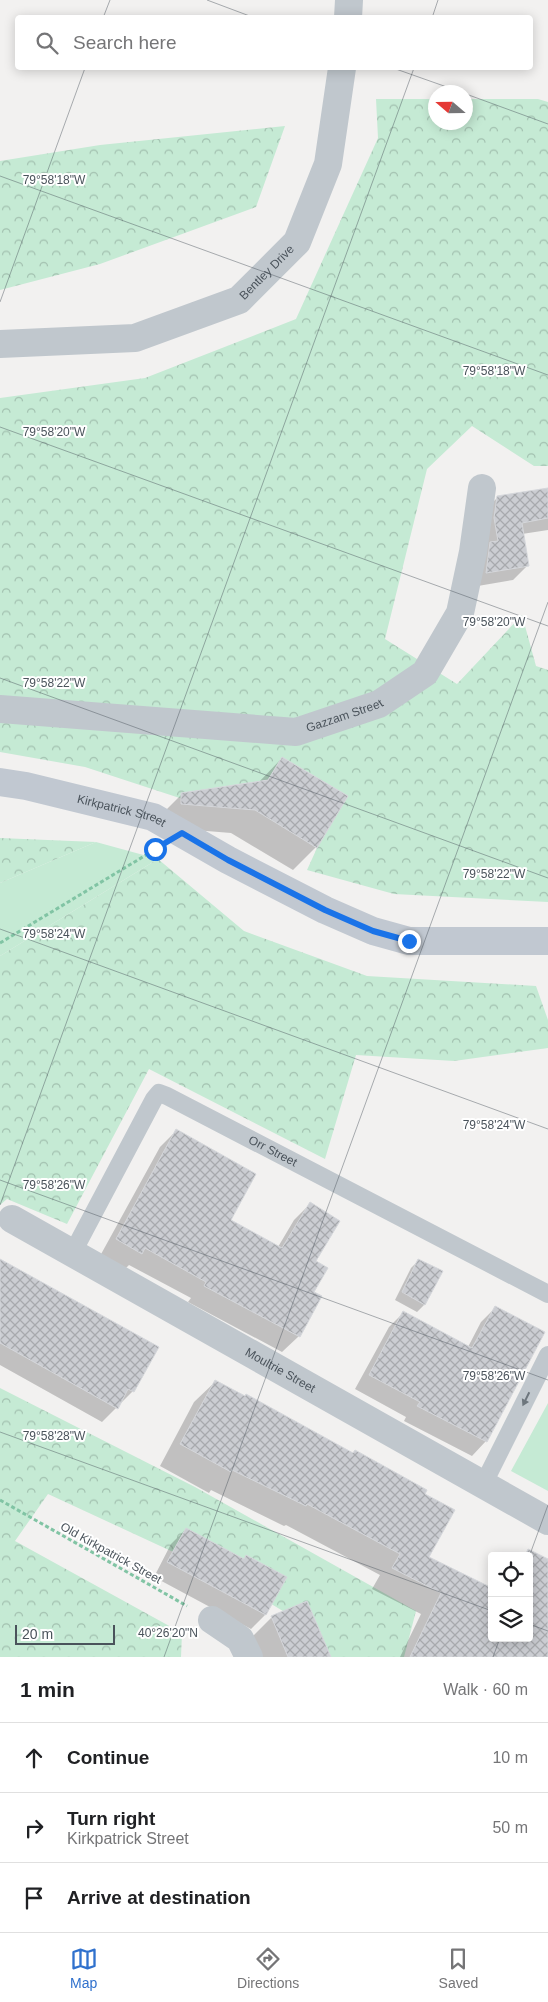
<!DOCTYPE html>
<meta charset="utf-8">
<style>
:root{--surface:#fff;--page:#f2f2f2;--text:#202124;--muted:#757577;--line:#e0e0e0;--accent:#3071cd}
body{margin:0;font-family:Arial,sans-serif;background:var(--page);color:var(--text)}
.controls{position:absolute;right:15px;bottom:15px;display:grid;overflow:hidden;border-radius:5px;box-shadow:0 2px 12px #0003}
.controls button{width:45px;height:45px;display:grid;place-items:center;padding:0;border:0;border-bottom:1px solid var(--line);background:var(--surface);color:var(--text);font:25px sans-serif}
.compass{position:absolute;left:428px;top:85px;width:45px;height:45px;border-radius:50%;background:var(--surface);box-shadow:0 2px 12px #0003;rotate:290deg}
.scale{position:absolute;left:15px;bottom:12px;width:100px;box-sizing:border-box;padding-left:5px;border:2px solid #4a535b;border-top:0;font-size:14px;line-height:18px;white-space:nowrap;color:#4a535b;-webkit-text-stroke:4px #fff;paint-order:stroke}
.stop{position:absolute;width:15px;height:15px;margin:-11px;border:4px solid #1a73e8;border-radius:50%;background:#fff}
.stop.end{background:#1a73e8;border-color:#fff;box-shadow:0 1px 5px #0008}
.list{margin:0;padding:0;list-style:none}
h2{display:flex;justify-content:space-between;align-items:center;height:65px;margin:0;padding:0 20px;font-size:21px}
h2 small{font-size:16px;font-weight:400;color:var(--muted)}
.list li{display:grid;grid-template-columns:32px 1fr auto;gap:15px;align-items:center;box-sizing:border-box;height:70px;padding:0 20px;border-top:1px solid var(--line)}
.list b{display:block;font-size:19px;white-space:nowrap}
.list p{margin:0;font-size:16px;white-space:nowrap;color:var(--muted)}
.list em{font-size:16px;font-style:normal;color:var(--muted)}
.icon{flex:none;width:28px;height:28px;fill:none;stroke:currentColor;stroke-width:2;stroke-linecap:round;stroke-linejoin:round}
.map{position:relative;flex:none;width:548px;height:1657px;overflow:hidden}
.search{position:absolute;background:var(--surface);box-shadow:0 2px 12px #0003;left:15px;right:15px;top:15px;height:55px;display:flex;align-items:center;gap:12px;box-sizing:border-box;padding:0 18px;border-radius:5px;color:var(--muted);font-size:19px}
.sheet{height:275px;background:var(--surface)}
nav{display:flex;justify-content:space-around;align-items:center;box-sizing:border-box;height:70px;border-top:1px solid var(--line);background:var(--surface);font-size:14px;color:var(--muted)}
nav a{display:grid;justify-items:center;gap:2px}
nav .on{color:var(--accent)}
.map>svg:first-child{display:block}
</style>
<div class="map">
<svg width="548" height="1657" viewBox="0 0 548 1657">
<defs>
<pattern id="forest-crowns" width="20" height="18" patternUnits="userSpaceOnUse" patternTransform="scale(1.25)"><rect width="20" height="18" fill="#c5ead4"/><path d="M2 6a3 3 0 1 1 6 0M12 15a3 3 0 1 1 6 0" fill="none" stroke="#a2c0af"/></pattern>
<pattern id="building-cross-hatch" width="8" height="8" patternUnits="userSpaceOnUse" patternTransform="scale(1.25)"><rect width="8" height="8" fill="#cbcdd2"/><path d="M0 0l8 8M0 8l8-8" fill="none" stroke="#a7a9ad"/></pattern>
</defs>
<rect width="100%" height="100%" fill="#f2f1f0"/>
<path fill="#c5ead4" d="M 96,842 L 158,859 L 0,956 L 0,883 Z
M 548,1403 L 548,1491 L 511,1471 Z"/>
<path fill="url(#forest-crowns)" d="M 376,99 L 435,99 L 436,122 L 466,122 L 466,99 L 538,99 L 548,102 L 548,466 L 534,466 L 472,426 L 427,469 L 385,639 L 457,684 L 522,615 L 536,666 L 548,670 L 548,902 L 394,894 L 307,870 L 317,848 L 348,796 L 282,757 L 268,780 L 215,788 L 204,806 L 85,767 L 0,752 L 0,398 L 145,378 L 296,319 L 378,138 Z
M 285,126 L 256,207 L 100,264 L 0,290 L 0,161 L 100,145 Z
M 0,838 L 96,842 L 0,883 Z
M 158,859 L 244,931 L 367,976 L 536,986 L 548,1020 L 548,1048 L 454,1061 L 356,1055 L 325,1159 L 149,1069 L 67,1224 L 7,1199 L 0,1205 L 0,956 Z
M 0,1388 L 195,1487 L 416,1611 L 404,1657 L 317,1657 L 301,1622 L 225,1576 L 48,1494 L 15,1541 L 182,1633 L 181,1657 L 0,1657 Z"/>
<path fill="#0003" d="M 548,489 L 548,530 L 522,534 L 528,565 L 513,580 L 472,587 L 483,512 L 497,498 Z
M 282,758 L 316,847 L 293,870 L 231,833 L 158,827 L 158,818 L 181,795 L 259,782 Z
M 176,1131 L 229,1220 L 278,1247 L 294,1220 L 310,1204 L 314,1261 L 312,1293 L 299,1336 L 282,1352 L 188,1302 L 191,1298 L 129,1265 L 125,1269 L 100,1256 L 160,1147 Z
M 0,1260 L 133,1391 L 102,1422 L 0,1365 Z
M 419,1260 L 441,1272 L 424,1305 L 417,1312 L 395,1300 L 411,1268 Z
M 496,1307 L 486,1441 L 472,1456 L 404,1421 L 406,1417 L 355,1389 L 389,1327 L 404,1312 L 468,1347 L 481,1322 Z
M 216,1381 L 423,1494 L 428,1558 L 492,1638 L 529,1638 L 529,1556 L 523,1556 L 528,1551 L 548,1561 L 548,1657 L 400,1657 L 421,1614 L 372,1589 L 380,1575 L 286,1525 L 284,1526 L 211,1490 L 209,1493 L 160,1466 L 194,1402 Z
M 186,1529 L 243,1560 L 246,1557 L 285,1578 L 265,1615 L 251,1629 L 154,1577 L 171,1544 Z
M 272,1617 L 330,1657 L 261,1657 L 252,1637 Z"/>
<path fill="url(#building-cross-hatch)" stroke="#d5d7db" d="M 548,488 L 548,518 L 522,523 L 529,566 L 486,573 L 490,542 L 498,541 L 494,518 L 497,496 Z
M 282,757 L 348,796 L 317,848 L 255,810 L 181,804 L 181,793 L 268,780 Z
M 176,1129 L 256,1174 L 231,1220 L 282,1248 L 310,1202 L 340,1221 L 316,1261 L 328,1268 L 314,1292 L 322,1296 L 300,1337 L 204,1286 L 206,1282 L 145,1248 L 142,1254 L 116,1239 Z
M 0,1259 L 159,1347 L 134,1392 L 128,1389 L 118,1409 L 0,1343 Z
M 418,1259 L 443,1271 L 425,1305 L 402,1292 Z
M 495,1306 L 545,1332 L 487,1442 L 417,1406 L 420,1402 L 369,1375 L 403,1311 L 472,1348 Z
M 215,1380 L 245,1396 L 246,1394 L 353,1453 L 355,1450 L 427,1490 L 425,1494 L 455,1510 L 429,1557 L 492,1588 L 492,1638 L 529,1638 L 529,1556 L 525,1556 L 528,1549 L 548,1559 L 548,1657 L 410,1657 L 441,1593 L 392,1568 L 400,1554 L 307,1504 L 306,1506 L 232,1470 L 231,1472 L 180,1444 Z
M 186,1528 L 244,1559 L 246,1555 L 287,1577 L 266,1615 L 167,1562 Z
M 307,1601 L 331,1657 L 288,1657 L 271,1616 Z"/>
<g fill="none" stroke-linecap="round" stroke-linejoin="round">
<path stroke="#81c4a4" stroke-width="3" stroke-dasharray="4 2.5" stroke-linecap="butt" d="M 0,943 L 151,852
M 0,1500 L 187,1606"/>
<g stroke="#c0c7cd" stroke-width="18">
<path id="s1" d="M 72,1254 L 154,1099 L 159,1093 L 167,1096 L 548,1294"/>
<path d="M 483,1485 L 548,1355"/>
</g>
<g stroke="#c0c7cd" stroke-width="28">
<path d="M 348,18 L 349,0"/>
<path id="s2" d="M 0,344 L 135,338 L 239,300 L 297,242 L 328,164 L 342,68"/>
<path id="s3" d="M 0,709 L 296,732 L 379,704 L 425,673 L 460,613 L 473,552 L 482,488"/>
<path id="s4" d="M 12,1219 L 548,1521"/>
<path d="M 212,1620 L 240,1639 L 249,1657"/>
</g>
<path stroke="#c1c8d1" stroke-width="28" id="s5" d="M 0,782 L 26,786 L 153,817 L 228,860 L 325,910 L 373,931 L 409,941 L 548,941"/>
</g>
<defs><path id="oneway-solid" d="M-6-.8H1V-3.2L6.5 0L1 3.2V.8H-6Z" transform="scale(1.25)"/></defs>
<use fill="#6d767d" href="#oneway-solid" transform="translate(526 1399) rotate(116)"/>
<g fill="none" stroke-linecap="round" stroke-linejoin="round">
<path stroke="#1a73e8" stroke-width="6" d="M 155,849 L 182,833 L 228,860 L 325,910 L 373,931 L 409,941"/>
</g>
<path fill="none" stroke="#4a535b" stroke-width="1" stroke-opacity="0.45" d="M 207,0 L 255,18M 103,18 L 110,0M 432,18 L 438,0M 393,68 L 461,92M 466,94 L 548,124M 0,176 L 548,375M 0,302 L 85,68M 0,427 L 548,626M 0,678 L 548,878M 0,929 L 548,1129M 0,1180 L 548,1380M 0,1205 L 414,68M 0,1432 L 492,1611M 529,1557 L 548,1505M 529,1624 L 548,1631M 164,1657 L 548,602M 493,1657 L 500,1638"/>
<g text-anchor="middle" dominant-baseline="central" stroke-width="4" stroke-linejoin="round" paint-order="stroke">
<g font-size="12" fill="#4a535b" stroke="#fff">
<text stroke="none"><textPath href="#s2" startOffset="285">Bentley Drive</textPath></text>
<text stroke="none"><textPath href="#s3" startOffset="348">Gazzam Street</textPath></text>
<text stroke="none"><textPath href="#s5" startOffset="125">Kirkpatrick Street</textPath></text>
<text stroke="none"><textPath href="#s1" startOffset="311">Orr Street</textPath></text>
<text stroke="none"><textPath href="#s4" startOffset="308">Moultrie Street</textPath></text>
<text transform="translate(111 1553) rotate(29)">Old Kirkpatrick Street</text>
</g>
</g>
<g font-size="12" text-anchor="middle" fill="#4a535b" stroke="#fff" stroke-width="4" stroke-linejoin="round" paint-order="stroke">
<text x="54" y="184">79°58'18"W</text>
<text x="494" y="375">79°58'18"W</text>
<text x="54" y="436">79°58'20"W</text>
<text x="494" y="626">79°58'20"W</text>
<text x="54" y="687">79°58'22"W</text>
<text x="494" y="878">79°58'22"W</text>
<text x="54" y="938">79°58'24"W</text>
<text x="494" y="1129">79°58'24"W</text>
<text x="54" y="1189">79°58'26"W</text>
<text x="494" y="1380">79°58'26"W</text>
<text x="54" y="1440">79°58'28"W</text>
<text x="168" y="1637">40°26'20"N</text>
</g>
</svg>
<div class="controls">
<button><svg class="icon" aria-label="locate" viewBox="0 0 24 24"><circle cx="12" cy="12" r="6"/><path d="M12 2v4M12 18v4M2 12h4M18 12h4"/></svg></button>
<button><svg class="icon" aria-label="layers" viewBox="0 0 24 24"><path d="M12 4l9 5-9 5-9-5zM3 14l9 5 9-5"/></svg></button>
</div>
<svg class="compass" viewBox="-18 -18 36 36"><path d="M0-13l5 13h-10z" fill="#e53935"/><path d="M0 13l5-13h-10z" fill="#757577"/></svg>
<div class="scale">20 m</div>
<div class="stop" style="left:155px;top:849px"></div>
<div class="stop end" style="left:409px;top:941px"></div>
<div class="search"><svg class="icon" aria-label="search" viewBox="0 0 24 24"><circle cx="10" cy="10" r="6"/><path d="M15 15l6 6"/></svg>Search here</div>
</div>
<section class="sheet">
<h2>1 min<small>Walk · 60 m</small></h2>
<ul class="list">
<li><svg class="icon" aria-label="ahead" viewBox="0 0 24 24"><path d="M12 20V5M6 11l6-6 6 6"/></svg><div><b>Continue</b></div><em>10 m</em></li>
<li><svg class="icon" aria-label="right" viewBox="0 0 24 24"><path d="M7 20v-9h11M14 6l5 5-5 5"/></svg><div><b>Turn right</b><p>Kirkpatrick Street</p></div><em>50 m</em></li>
<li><svg class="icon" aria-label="arrive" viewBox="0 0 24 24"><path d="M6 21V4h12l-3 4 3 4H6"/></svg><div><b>Arrive at destination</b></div></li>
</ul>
</section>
<nav>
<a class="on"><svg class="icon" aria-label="map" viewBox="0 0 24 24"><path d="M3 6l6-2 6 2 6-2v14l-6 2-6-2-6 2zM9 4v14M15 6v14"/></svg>Map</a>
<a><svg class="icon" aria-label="directions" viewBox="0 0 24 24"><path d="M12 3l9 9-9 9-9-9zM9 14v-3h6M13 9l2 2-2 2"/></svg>Directions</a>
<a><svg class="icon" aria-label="saved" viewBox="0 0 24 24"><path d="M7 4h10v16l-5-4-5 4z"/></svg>Saved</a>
</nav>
